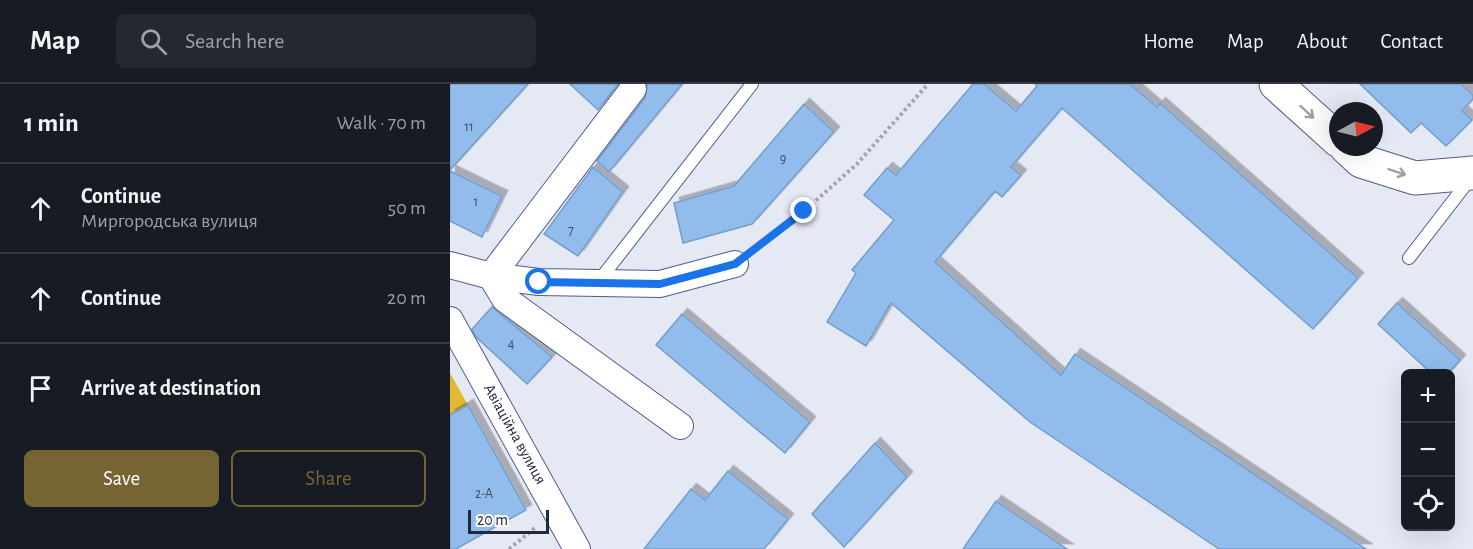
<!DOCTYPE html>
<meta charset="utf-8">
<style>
:root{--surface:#171b24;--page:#242831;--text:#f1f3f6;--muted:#9ea1a6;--line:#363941;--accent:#766533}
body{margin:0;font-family:"Alegreya Sans",sans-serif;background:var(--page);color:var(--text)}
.controls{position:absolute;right:18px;bottom:18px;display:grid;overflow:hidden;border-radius:9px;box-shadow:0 6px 24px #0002}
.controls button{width:54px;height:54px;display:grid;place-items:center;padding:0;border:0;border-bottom:2px solid var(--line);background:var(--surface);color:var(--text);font:30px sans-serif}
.compass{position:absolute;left:879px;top:18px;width:54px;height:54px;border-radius:50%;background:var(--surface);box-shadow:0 6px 24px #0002;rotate:83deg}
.scale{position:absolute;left:18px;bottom:15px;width:81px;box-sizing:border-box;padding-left:6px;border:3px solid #22293e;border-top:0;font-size:16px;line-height:21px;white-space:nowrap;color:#22293e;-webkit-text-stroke:4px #fff;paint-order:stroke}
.stop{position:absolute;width:18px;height:18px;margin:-14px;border:4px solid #1a73e8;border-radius:50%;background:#fff}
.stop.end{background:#1a73e8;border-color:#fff;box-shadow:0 2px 6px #0008}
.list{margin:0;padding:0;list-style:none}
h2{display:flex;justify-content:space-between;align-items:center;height:78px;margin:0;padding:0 24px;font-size:26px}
h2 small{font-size:20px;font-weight:400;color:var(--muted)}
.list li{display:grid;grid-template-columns:39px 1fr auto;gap:18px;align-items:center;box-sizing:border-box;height:90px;padding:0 24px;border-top:2px solid var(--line)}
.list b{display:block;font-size:22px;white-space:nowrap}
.list p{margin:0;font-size:20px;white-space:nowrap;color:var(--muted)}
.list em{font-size:20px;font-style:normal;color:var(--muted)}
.actions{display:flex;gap:12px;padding:18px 24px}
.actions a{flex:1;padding:14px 0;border:2px solid var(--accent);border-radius:9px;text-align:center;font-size:21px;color:var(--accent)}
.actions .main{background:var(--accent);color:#fff}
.icon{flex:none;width:33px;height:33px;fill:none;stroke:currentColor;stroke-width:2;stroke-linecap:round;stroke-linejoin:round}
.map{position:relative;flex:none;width:1023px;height:465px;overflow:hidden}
header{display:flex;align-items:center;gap:36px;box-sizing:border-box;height:84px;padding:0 30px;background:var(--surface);border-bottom:2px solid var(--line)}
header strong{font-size:28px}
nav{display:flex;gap:33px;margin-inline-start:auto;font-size:21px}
.search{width:420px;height:54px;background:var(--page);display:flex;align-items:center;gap:15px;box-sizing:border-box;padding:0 21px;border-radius:9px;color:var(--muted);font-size:22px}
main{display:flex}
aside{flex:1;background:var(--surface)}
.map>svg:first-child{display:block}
</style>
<header>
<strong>Map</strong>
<div class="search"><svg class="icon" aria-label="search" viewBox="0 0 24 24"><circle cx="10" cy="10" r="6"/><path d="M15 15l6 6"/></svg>Search here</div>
<nav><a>Home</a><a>Map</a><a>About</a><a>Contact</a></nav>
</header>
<main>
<aside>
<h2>1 min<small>Walk · 70 m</small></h2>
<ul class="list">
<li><svg class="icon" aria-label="ahead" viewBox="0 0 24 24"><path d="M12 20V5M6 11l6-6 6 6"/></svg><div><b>Continue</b><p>Миргородська вулиця</p></div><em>50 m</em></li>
<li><svg class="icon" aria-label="ahead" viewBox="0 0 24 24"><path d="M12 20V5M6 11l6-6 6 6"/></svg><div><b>Continue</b></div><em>20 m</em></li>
<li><svg class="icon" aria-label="arrive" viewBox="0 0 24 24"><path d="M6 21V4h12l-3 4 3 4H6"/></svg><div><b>Arrive at destination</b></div></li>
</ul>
<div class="actions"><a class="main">Save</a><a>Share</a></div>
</aside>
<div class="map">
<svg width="1023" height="465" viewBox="0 0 1023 465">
<defs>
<filter id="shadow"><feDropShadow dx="5.5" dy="-5.5" stdDeviation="0" flood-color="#0004"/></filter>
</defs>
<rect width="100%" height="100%" fill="#e5e9f4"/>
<path fill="#e1b933" d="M 0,289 L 18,321 L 0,331 Z"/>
<path fill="#91bceb" stroke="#749ecb" stroke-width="1.5" filter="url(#shadow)" d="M 0,0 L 78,0 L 0,86 Z
M 120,0 L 168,0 L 148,26 Z
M 197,0 L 232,0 L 159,88 L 147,77 L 195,14 Z
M 523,0 L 534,0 L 566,27 L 587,2 L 585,0 L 680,0 L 707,23 L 710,19 L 908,194 L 863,245 L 612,24 L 561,83 L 571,91 L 552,113 L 545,107 L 485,178 L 611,291 L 625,270 L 916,465 L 769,465 L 580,338 L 441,219 L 416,262 L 377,238 L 406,189 L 402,186 L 444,136 L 414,111 L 437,84 L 446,91 Z
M 910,0 L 1011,0 L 1023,11 L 1023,15 L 1012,27 L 1022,36 L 996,62 L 971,39 L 961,49 Z
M 354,20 L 384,48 L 302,140 L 233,159 L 224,119 L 284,102 Z
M 143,83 L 173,108 L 128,172 L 94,150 Z
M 0,87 L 52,112 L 32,153 L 0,137 Z
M 947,219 L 1010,276 L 998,290 L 982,290 L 928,240 Z
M 42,223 L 102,273 L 77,300 L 26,253 L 22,245 Z
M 232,230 L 360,338 L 335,369 L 206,261 Z
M 18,321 L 76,426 L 6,465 L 0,465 L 0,331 Z
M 425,359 L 457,393 L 394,463 L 362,430 Z
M 278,387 L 338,435 L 314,465 L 194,465 L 241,405 L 255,416 Z
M 546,417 L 617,465 L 513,465 Z"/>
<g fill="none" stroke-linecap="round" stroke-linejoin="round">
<defs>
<path id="lane" d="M 959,174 L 1020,95
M 148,198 L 302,0"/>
<path id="street" d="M 183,5 L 41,192 L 55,215 L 230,342
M 0,181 L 41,192 L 89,198 L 210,200 L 285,180
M 0,236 L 127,465"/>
<path id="secondary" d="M 826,0 L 888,56
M 896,63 L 911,77 L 965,94 L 1023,89"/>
</defs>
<use href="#lane" stroke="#4e5c8e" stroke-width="14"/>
<use href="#street" stroke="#4e5c8e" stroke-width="28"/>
<use href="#secondary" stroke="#4e5c8e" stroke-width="35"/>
<path stroke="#a1a6b5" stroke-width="4" stroke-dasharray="3 3" stroke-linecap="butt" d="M 305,165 L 354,127 L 407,80 L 478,0
M 59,465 L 86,443"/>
<use href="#lane" stroke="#fff" stroke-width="12"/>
<use href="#street" stroke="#fff" stroke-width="26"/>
<use href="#secondary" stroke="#fff" stroke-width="33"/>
</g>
<defs><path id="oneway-shaft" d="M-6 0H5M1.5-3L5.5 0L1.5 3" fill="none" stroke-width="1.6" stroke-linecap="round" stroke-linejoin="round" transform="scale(1.5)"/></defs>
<g stroke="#9c9fa8">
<use href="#oneway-shaft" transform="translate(857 28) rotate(42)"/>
<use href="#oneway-shaft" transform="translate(947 88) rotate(18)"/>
</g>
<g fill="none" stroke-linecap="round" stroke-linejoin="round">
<path stroke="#1a73e8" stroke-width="8" d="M 89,198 L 210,200 L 285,180 L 354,127"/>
</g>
<g text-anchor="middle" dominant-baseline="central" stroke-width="6" stroke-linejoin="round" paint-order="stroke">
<g font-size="14" fill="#3e4e69">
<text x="19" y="43">11</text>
<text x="333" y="75">9</text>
<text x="26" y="118">1</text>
<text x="121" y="146">7</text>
<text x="61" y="260">4</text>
<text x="34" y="410">2-А</text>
</g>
<g font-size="16" fill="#22293e" stroke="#fff">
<text transform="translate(65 350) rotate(61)">Авіаційна вулиця</text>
</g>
</g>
</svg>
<div class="controls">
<button>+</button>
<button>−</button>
<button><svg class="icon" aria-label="locate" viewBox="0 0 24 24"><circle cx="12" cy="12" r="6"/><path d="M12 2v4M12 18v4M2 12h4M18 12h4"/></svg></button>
</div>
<svg class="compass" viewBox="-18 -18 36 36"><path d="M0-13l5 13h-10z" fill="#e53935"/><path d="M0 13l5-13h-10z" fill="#9ea1a6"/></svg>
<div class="scale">20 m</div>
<div class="stop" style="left:89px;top:198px"></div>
<div class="stop end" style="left:354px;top:127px"></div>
</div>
</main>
